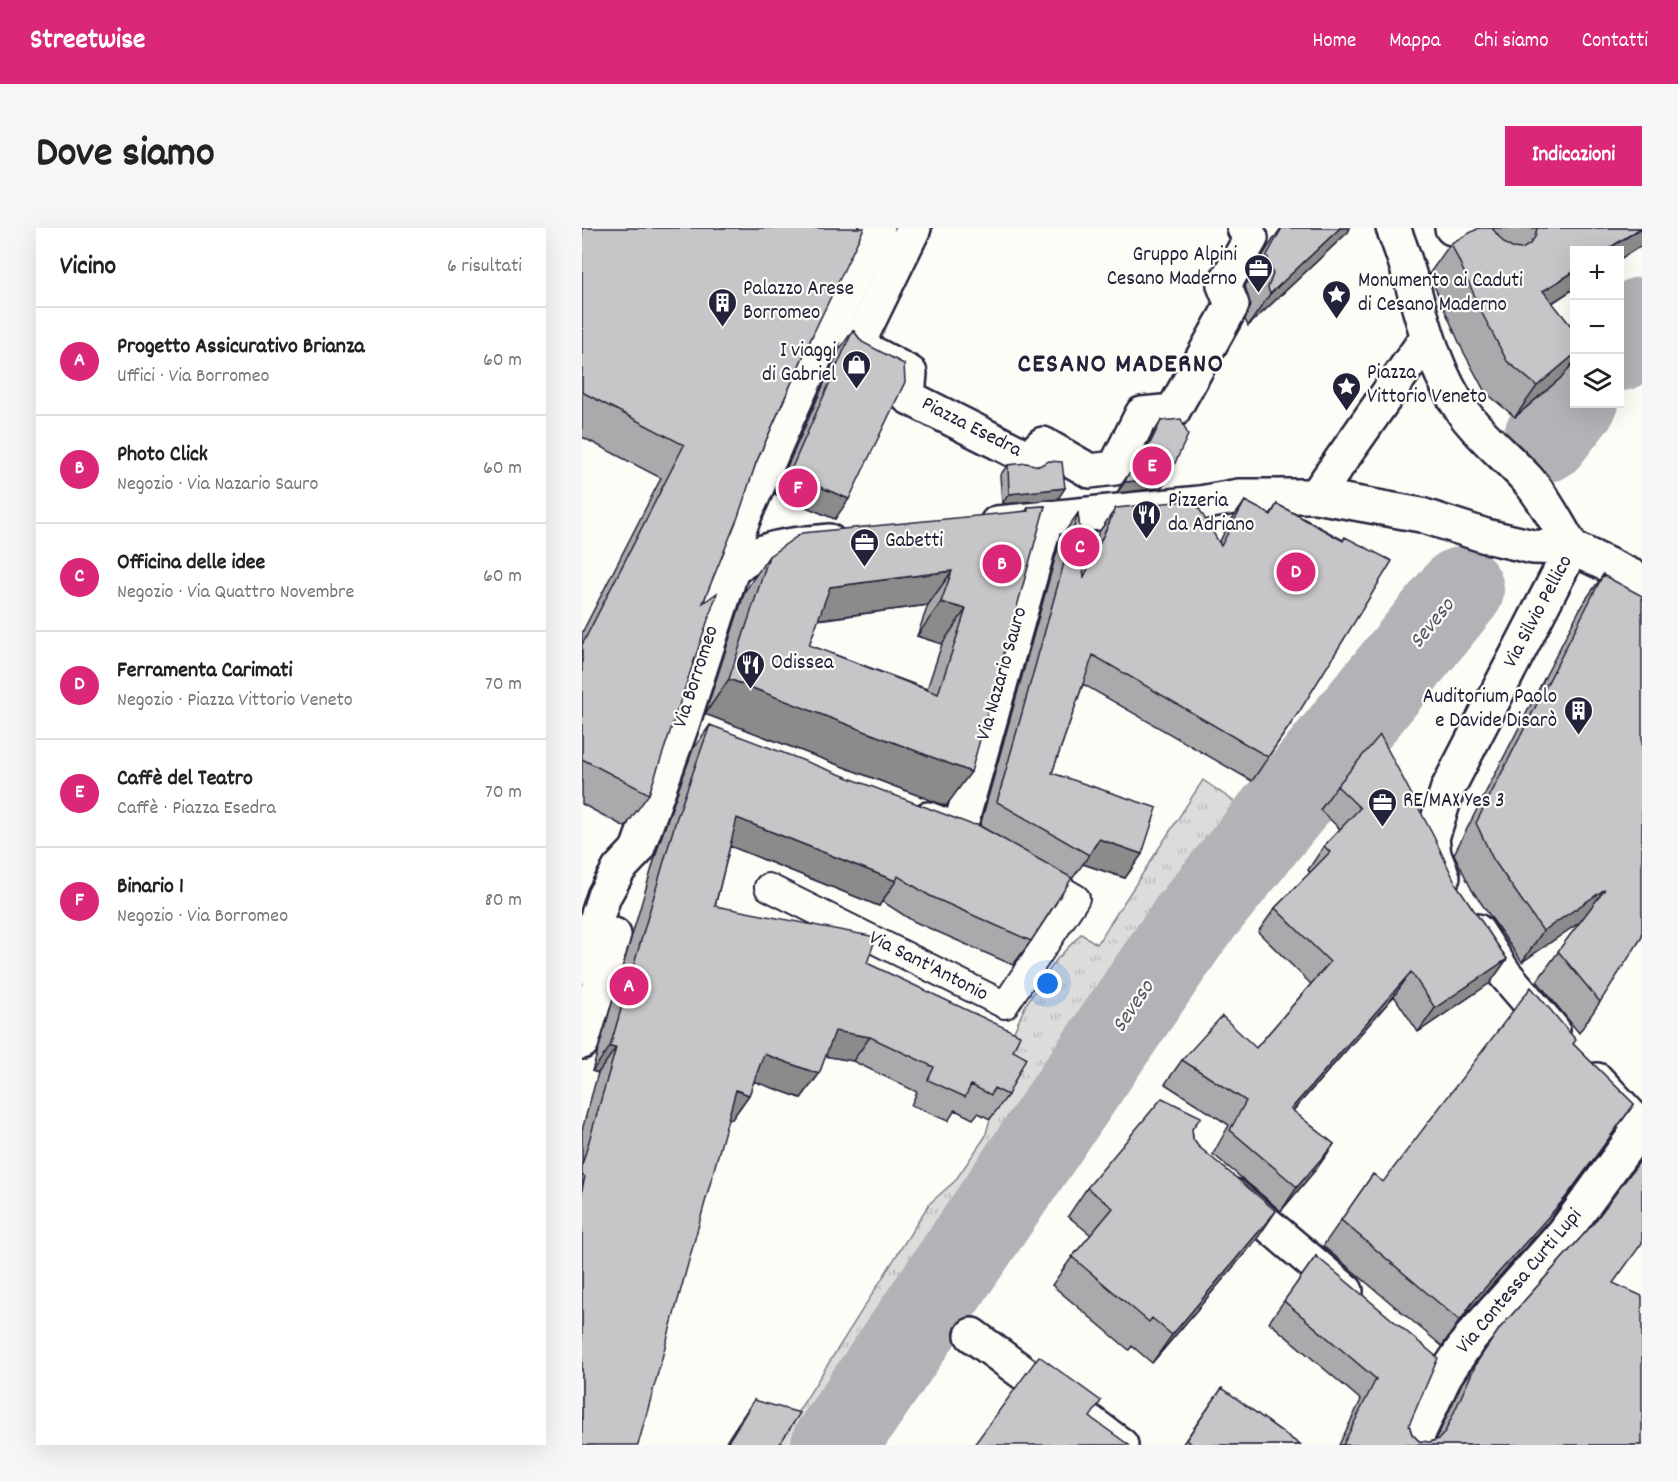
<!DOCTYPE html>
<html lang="it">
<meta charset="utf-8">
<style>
:root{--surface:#fff;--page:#f6f6f6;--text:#222;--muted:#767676;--line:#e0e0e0;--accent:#db2777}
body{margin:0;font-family:Dekko,sans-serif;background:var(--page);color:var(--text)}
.controls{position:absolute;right:18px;top:18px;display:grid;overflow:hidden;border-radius:0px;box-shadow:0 6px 24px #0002}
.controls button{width:54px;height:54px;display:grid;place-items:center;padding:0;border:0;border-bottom:2px solid var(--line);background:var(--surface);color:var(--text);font:30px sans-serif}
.you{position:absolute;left:466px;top:756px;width:21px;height:21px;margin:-15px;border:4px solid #fff;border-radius:50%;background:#1a73e8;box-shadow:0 0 0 9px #1a73e833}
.badge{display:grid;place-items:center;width:39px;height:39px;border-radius:50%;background:var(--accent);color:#fff;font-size:20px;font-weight:700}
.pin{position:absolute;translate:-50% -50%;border:3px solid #fff;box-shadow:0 2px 6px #0006}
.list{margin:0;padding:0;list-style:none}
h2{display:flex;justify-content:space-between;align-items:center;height:78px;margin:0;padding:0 24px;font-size:26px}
h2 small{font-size:20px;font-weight:400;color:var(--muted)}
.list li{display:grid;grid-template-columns:39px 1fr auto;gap:18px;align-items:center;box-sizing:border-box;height:108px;padding:0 24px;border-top:2px solid var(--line)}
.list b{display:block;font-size:22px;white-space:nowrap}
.list p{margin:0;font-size:20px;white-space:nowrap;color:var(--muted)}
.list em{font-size:20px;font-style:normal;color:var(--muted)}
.icon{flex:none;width:33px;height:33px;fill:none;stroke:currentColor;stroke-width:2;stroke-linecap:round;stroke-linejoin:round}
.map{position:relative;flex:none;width:1060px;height:1217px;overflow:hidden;border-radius:0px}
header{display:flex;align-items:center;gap:36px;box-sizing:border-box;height:84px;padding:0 30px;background:var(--accent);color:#fff}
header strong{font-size:28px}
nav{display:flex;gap:33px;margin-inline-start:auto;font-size:21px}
.intro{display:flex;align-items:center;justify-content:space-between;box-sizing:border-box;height:144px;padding:0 36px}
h1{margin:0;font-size:42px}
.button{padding:15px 27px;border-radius:0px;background:var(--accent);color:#fff;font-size:21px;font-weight:700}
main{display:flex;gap:36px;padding:0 36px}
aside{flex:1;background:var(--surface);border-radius:0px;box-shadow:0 6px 24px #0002}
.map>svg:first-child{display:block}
</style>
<header>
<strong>Streetwise</strong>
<nav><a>Home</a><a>Mappa</a><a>Chi siamo</a><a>Contatti</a></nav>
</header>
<div class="intro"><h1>Dove siamo</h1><a class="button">Indicazioni</a></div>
<main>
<aside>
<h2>Vicino<small>6 risultati</small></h2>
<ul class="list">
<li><span class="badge">A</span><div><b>Progetto Assicurativo Brianza</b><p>Uffici · Via Borromeo</p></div><em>60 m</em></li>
<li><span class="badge">B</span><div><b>Photo Click</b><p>Negozio · Via Nazario Sauro</p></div><em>60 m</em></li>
<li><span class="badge">C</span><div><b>Officina delle idee</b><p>Negozio · Via Quattro Novembre</p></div><em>60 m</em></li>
<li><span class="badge">D</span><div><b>Ferramenta Carimati</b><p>Negozio · Piazza Vittorio Veneto</p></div><em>70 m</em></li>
<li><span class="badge">E</span><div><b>Caffè del Teatro</b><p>Caffè · Piazza Esedra</p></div><em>70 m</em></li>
<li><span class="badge">F</span><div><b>Binario 1</b><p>Negozio · Via Borromeo</p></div><em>80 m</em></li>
</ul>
</aside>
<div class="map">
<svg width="1060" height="1217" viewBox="0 0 1060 1217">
<defs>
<pattern id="grass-tufts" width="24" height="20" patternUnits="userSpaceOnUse" patternTransform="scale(1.5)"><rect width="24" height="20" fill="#dddcdb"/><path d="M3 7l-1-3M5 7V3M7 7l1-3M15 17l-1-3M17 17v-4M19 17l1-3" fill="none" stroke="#bdbcbd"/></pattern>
</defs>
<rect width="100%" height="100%" fill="#fdfcf7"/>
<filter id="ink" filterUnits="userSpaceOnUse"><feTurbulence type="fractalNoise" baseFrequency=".0167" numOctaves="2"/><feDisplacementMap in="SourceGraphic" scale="12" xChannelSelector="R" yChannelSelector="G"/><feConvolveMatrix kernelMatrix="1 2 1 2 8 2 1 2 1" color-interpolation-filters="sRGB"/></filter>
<g filter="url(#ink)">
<path fill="url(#grass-tufts)" stroke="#807f8b" stroke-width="1.5" d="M 621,552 L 657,577 L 568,707 L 545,736 L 443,878 L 218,1217 L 195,1217 L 347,976 L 373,953 L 403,909 L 408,891 L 413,847 L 444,776 L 475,731 L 499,706 L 515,716 Z"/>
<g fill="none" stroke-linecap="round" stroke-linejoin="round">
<path stroke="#b2b2b7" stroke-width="86" d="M 1038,120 L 1060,92
M 964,211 L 993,174
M 252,1217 L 609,695 L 879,362"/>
<defs>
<path id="service" d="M 186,659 L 423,777 L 494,670 L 453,646"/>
<path id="pedestrian" d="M 332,0 L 275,117 L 328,145 L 326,169 L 447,230 L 461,216 L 508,243 L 533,240 L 560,186 L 591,183 L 650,77 L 642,57 L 669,10 L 662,0"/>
<path id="minor" d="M 811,0 C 837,61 842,128 881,184 C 899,209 924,228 945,251 C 963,271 976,297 990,320
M 870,0 L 890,5 L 914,34
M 734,268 L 844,111
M 415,295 L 618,275 L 657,268 L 734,268 L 839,287 L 904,308 L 951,319 L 990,320 L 1060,353
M 150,342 C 178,318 212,316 247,313
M 346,591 L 377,603 L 465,289
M 861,649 L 852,627 L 850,610 L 866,560 L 990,320
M 895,703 L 923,746 L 971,802
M 0,736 L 22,668 L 37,641 L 55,622 L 100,497 L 150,342 C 150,306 171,270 185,237 C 219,157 257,78 296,0
M 0,814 L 32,707
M 1015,852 L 1060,900
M 652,968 L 764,1063
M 390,1107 L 539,1217
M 831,1217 L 864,1146 L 888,1110 L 981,1006 L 1059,899"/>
</defs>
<use href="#service" stroke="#22223b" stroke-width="30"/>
<use href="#pedestrian" stroke="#22223b" stroke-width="38"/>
<use href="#minor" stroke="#22223b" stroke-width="38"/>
<use href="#service" stroke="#fdfcf7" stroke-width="26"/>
<use href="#pedestrian" stroke="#fdfcf7" stroke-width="33"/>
<use href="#minor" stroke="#fdfcf7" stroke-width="33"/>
</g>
<path fill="#aaaaac" stroke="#22223b" stroke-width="1.5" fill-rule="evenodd" d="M 0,0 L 231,106 L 174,235 L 121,375 L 67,566 L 43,599 L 0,576 L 0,405 L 79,250 L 0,209 Z
M 699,0 L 768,0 L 766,4 L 666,98 L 663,91 L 669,78 L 663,58 L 684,22 Z
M 910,0 L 1060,0 L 1060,17 L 1038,31 L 1038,22 L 993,22 L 993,60 L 970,75 L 993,103 L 993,132 L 981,148 L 933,189 L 903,164 L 880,121 L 847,46 L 869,15 Z
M 271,102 L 280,114 L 253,291 L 193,266 L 257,122 Z
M 579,193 L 579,260 L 535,265 L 539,257 L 546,247 L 554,241 L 572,204 Z
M 426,237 L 476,271 L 420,276 L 418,247 Z
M 663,273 L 688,287 L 695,276 L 761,312 L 763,309 L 719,481 L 670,553 L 501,456 L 470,545 L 560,626 L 543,650 L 501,636 L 490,651 L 398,598 L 479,309 L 496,285 L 501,339 L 517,304 L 534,280 L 637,315 L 646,297 Z
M 463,278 L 364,578 L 123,486 L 163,363 L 187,328 L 444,283 L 446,279 ZM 346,377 L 335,408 L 360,416 L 345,461 L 227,417 L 236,392 Z
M 1021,347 L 1018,774 L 997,805 L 955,753 L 998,694 L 940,734 L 890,662 L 872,626 L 1000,377 Z
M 128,497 L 449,713 L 431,737 L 331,693 L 300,673 L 297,678 L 148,618 L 133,678 L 285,735 L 431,823 L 426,867 L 408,891 L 396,885 L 391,891 L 373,882 L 366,893 L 329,877 L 335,864 L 271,833 L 243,828 L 237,846 L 219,870 L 172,853 L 167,867 L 150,891 L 146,890 L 0,1217 L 0,902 L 16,845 L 10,843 L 77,616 L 111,521 Z
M 755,558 L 874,656 L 925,731 L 908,755 L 836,804 L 812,768 L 711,883 L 752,916 L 735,940 L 699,983 L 631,926 L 647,897 L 583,856 L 600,832 L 674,820 L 729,756 L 676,704 L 693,680 L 728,645 L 726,642 L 742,618 L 758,601 L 738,582 Z
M 991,816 L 1052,876 L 966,994 L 876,1095 L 860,1118 L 741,1018 L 791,946 L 801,954 Z
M 610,901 L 611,911 L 675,1011 L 570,1135 L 550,1118 L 547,1122 L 470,1057 L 490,1029 L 509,1007 L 486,988 L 505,960 Z
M 1011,996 L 1031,1055 L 1060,1217 L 757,1217 L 779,1172 L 687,1094 L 734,1028 L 827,1197 L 830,1206 L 837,1213 L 848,1214 L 854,1212 L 880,1155 L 918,1100 Z
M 640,1160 L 718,1217 L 600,1217 Z
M 172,1172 L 197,1217 L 142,1217 L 155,1197 Z"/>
<path fill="#8b8b8c" stroke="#22223b" stroke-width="1.5" d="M 758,0 L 768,0 L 766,4 L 666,98 L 688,66 Z
M 1060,0 L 1060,17 L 1038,31 L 1038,22 L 1024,22 Z
M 993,43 L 993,60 L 939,95 L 961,63 Z
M 993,126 L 993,132 L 981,148 L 933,189 L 955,158 Z
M 207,246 L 267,271 L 253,291 L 193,266 Z
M 586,250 L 579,260 L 535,265 L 543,254 Z
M 483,260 L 476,271 L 420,276 L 427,266 Z
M 370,343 L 346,377 L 224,393 L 248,359 Z
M 359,374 L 384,381 L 360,416 L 335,408 Z
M 147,451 L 389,544 L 364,578 L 123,486 Z
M 155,590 L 314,653 L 297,678 L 138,614 Z
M 517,611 L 560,626 L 543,650 L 501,636 Z
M 1023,661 L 1001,692 L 940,734 L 961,703 Z
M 925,731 L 908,755 L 836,804 L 853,780 Z
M 829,744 L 812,768 L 692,904 L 709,881 Z
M 253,803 L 288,809 L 271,833 L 236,827 Z
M 28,819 L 34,820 L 16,845 L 10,843 Z
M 182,826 L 237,846 L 219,870 L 165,851 Z
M 154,862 L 167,867 L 150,891 L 137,887 Z
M 1052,876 L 966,994 L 876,1095 L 892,1072 Z
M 752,916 L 735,940 L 699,983 L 715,959 Z
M 694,983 L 675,1011 L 570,1135 L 590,1107 Z"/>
<path fill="#c6c6c8" stroke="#22223b" stroke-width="1.5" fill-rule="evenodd" d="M 0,0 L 282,0 L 231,106 L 174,235 L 156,289 L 121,375 L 135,365 L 67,566 L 0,531 L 0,417 L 102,217 L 0,164 Z
M 700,0 L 758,0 L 688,66 L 686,60 L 691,46 L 685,27 Z
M 897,0 L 910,0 L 922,15 L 930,20 L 940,21 L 948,16 L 953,9 L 955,0 L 1059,0 L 1024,22 L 993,22 L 993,43 L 961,63 L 993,103 L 993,126 L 955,158 L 925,133 L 902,89 L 869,15 Z
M 271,102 L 280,114 L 322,136 L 323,154 L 267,271 L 207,246 Z
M 599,191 L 606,207 L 586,250 L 543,254 L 546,247 L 557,238 L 579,193 Z
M 467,233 L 480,234 L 483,260 L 427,266 L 426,237 L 444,235 L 457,238 Z
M 612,272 L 639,318 L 663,273 L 689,287 L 695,276 L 761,313 L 763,309 L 810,333 L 719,481 L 686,529 L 511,427 L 470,545 L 575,580 L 560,626 L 517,611 L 507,627 L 415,574 L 496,285 L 502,349 L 534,280 Z
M 463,278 L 389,544 L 147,451 L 187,328 L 220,305 L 446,283 L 446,279 ZM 370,343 L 359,374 L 384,381 L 356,466 L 227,417 L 248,359 Z
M 1021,347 L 1060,368 L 1060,709 L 1018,774 L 976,723 L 1023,661 L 961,703 L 911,631 L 894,595 Z
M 128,497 L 388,596 L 396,597 L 490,650 L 449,713 L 348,668 L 316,648 L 314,653 L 155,590 L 133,678 L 294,709 L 285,735 L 438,807 L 431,823 L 444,830 L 426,867 L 412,860 L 409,867 L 389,857 L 383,869 L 346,852 L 352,839 L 288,809 L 253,803 L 237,846 L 182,826 L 167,867 L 154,862 L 56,1217 L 0,1217 L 0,961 L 3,949 L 0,947 L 0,937 L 34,820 L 28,819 L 94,592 Z
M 798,507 L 852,609 L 874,656 L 925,731 L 853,780 L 829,744 L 709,881 L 752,916 L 715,959 L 648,902 L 664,873 L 600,832 L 640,788 L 674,820 L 748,734 L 693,680 L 748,624 L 742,618 L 778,580 L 755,558 Z
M 949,759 L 994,812 L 991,816 L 1052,876 L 984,969 L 892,1072 L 878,1093 L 759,992 L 791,946 L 801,954 Z
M 580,870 L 619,889 L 610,901 L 611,911 L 616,918 L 694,983 L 590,1107 L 570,1090 L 567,1094 L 490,1029 L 531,980 L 505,960 Z
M 1060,930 L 1060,1015 L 1031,1055 L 1060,1068 L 1060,1217 L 761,1217 L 794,1151 L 702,1073 L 734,1028 L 856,1130 L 827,1197 L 830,1206 L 837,1213 L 848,1214 L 857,1211 L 863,1204 L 895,1134 L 918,1100 L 1011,996 Z
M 457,1128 L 519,1173 L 508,1189 L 547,1217 L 392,1217 Z
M 640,1160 L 718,1217 L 611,1217 L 604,1212 Z
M 172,1172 L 218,1185 L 197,1217 L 144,1217 Z"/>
</g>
<defs>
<symbol id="office-pin" viewBox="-11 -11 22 30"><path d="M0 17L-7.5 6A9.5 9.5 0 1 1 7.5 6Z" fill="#22223b" stroke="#fdfcf7"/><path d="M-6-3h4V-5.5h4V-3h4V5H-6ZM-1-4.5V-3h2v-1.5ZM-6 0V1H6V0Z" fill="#fff"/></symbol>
<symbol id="sight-pin" viewBox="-11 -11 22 30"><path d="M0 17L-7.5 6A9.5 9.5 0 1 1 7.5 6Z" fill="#22223b" stroke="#fdfcf7"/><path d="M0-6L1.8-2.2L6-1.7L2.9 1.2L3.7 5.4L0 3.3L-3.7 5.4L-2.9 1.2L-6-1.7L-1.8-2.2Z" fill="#fff"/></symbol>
<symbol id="building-pin" viewBox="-11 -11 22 30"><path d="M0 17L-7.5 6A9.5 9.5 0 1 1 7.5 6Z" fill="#22223b" stroke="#fdfcf7"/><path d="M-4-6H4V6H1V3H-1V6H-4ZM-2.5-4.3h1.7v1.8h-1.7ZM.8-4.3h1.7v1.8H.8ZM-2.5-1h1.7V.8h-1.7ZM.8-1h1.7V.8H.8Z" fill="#fff"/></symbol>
<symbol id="shop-pin" viewBox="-11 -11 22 30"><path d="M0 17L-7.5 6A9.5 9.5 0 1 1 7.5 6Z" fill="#22223b" stroke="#fdfcf7"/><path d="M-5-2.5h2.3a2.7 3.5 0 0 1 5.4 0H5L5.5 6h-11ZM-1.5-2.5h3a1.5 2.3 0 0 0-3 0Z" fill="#fff"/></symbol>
<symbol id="restaurant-pin" viewBox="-11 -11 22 30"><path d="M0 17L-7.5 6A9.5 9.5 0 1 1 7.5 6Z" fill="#22223b" stroke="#fdfcf7"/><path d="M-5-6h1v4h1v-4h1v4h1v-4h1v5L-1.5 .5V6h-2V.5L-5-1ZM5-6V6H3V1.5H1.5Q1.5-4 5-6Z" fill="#fff"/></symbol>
</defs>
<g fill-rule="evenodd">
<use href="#office-pin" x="660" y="24" width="33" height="45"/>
<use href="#sight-pin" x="738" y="50" width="33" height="45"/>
<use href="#building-pin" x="124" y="58" width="33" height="45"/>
<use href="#shop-pin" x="258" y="120" width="33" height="45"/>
<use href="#sight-pin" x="748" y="142" width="33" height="45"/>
<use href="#restaurant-pin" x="548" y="270" width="33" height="45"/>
<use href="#office-pin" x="266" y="298" width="33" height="45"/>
<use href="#restaurant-pin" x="152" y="420" width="33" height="45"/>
<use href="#building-pin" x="980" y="466" width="33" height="45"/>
<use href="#office-pin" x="784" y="558" width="33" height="45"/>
</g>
<g text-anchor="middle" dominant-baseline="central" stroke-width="4.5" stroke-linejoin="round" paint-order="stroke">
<g font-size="21" fill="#22223b" stroke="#fdfcf7" text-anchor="start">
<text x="655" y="28" text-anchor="end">Gruppo Alpini<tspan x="655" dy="24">Cesano Maderno</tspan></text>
<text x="776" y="54">Monumento ai Caduti<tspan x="776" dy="24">di Cesano Maderno</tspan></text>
<text x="161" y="62">Palazzo Arese<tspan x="161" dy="24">Borromeo</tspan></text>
<text x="254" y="124" text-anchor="end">I viaggi<tspan x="254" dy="24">di Gabriel</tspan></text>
<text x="785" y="146">Piazza<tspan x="785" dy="24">Vittorio Veneto</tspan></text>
<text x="586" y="274">Pizzeria<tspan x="586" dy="24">da Adriano</tspan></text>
<text x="303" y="314">Gabetti</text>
<text x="189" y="436">Odissea</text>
<text x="975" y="470" text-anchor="end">Auditorium Paolo<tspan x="975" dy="24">e Davide Disarò</tspan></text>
<text x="821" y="574">RE/MAX Yes 3</text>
</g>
<g font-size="21" fill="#22223b" stroke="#fdfcf7">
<text transform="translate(389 200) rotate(27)">Piazza Esedra</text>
<text transform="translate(957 384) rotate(-62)">Via Silvio Pellico</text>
<text transform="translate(421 446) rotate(-74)">Via Nazario Sauro</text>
<text transform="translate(115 449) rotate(-72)">Via Borromeo</text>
<text transform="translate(346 739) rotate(27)">Via Sant'Antonio</text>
<text transform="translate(938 1054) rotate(-50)">Via Contessa Curti Lupi</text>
</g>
<g font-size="22" font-style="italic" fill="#545466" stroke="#fdfcf7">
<text transform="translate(851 396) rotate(-51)">Seveso</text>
<text transform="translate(552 779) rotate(-56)">Seveso</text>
</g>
<g font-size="27" font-weight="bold" letter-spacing="1.5" fill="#22223b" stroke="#fdfcf7">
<text x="539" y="137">CESANO MADERNO</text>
</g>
</g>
</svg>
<div class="controls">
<button>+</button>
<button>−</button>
<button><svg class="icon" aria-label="layers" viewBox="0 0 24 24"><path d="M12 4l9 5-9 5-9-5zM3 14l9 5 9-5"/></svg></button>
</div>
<div class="you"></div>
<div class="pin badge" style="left:47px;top:758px">A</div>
<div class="pin badge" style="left:420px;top:336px">B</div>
<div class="pin badge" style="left:498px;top:319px">C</div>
<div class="pin badge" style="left:714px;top:344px">D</div>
<div class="pin badge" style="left:570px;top:238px">E</div>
<div class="pin badge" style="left:216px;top:260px">F</div>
</div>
</main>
